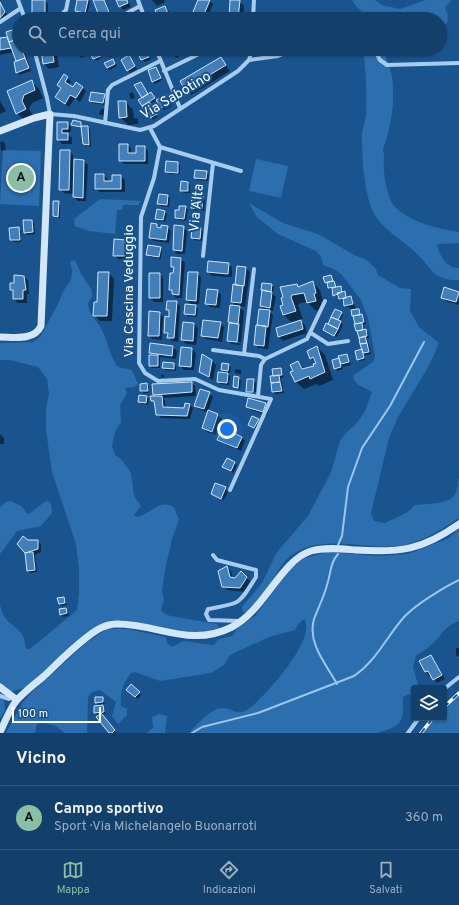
<!DOCTYPE html>
<html lang="it">
<meta charset="utf-8">
<style>
:root{--surface:#133f6b;--page:#1c4671;--text:#f1f3f6;--muted:#9dafc1;--line:#32587e;--accent:#8abfa5}
body{margin:0;font-family:Overpass,sans-serif;background:var(--page);color:var(--text)}
.controls{position:absolute;right:12px;bottom:12px;display:grid;overflow:hidden;border-radius:4px;box-shadow:0 1px 3px #0004}
.controls button{width:36px;height:36px;display:grid;place-items:center;padding:0;border:0;border-bottom:1px solid var(--line);background:var(--surface);color:var(--text);font:20px sans-serif}
.scale{position:absolute;left:12px;bottom:10px;width:89px;box-sizing:border-box;padding-left:4px;border:2px solid #fff;border-top:0;font-size:11px;line-height:14px;white-space:nowrap;color:#fff;-webkit-text-stroke:3px #19548f;paint-order:stroke}
.you{position:absolute;left:227px;top:429px;width:14px;height:14px;margin:-10px;border:3px solid #fff;border-radius:50%;background:#1a73e8;box-shadow:0 0 0 6px #1a73e833}
.badge{display:grid;place-items:center;width:26px;height:26px;border-radius:50%;background:var(--accent);color:#111;font-size:13px;font-weight:700}
.pin{position:absolute;translate:-50% -50%;border:2px solid #fff;box-shadow:0 1px 4px #0006}
.list{margin:0;padding:0;list-style:none}
h2{display:flex;justify-content:space-between;align-items:center;height:52px;margin:0;padding:0 16px;font-size:17px}
h2 small{font-size:13px;font-weight:400;color:var(--muted)}
.list li{display:grid;grid-template-columns:26px 1fr auto;gap:12px;align-items:center;box-sizing:border-box;height:64px;padding:0 16px;border-top:1px solid var(--line)}
.list b{display:block;font-size:15px;white-space:nowrap}
.list p{margin:0;font-size:13px;white-space:nowrap;color:var(--muted)}
.list em{font-size:13px;font-style:normal;color:var(--muted)}
.icon{flex:none;width:22px;height:22px;fill:none;stroke:currentColor;stroke-width:2;stroke-linecap:round;stroke-linejoin:round}
.map{position:relative;flex:none;width:459px;height:733px;overflow:hidden}
.search{position:absolute;background:var(--surface);box-shadow:0 1px 3px #0004;left:12px;right:12px;top:12px;height:44px;display:flex;align-items:center;gap:10px;box-sizing:border-box;padding:0 14px;border-radius:22px;color:var(--muted);font-size:15px}
.sheet{height:116px;background:var(--surface)}
nav{display:flex;justify-content:space-around;align-items:center;box-sizing:border-box;height:56px;border-top:1px solid var(--line);background:var(--surface);font-size:11px;color:var(--muted)}
nav a{display:grid;justify-items:center;gap:2px}
nav .on{color:var(--accent)}
.map>svg:first-child{display:block}
</style>
<div class="map">
<svg width="459" height="733" viewBox="0 0 459 733">
<rect width="100%" height="100%" fill="#19548f"/>
<path fill="#2c6eae" d="M 352,0 L 375,0 L 382,5 L 400,9 L 425,0 L 451,0 L 445,8 L 448,16 L 447,23 L 440,26 L 440,19 L 370,19 C 364,11 356,9 352,0 Z
M 363,49 L 386,49 C 384,59 390,66 392,76 C 395,101 392,125 383,149 C 385,157 383,163 384,171 C 385,181 388,201 396,208 C 413,223 438,229 459,232 L 459,243 L 439,244 L 437,246 C 441,257 446,268 459,268 L 459,280 C 433,281 432,268 416,253 C 403,240 383,230 374,214 C 364,194 362,158 362,136 C 362,128 366,121 366,113 C 367,91 366,70 363,49 Z
M 3,150 L 41,151 L 39,206 L 0,204 Z
M 256,159 L 288,166 L 281,198 L 249,191 Z
M 100,199 L 141,201 L 138,205 L 123,205 L 122,210 L 117,210 L 115,234 L 89,231 L 75,226 L 74,219 Z
M 249,203 L 283,223 L 318,234 L 354,255 L 367,260 L 376,269 L 378,275 L 400,288 L 411,289 L 410,311 L 419,327 L 439,343 L 430,364 L 398,417 L 389,438 L 371,513 L 374,521 L 385,523 L 408,512 L 415,505 L 439,503 L 451,499 L 456,493 L 459,477 L 459,518 C 441,530 421,543 399,546 C 363,550 320,532 289,557 C 281,564 276,576 270,585 C 263,595 255,604 247,613 L 243,612 L 242,607 L 262,583 L 277,552 L 308,516 L 331,472 L 340,441 L 345,434 L 357,423 L 365,411 L 372,392 L 357,384 L 353,378 L 354,375 L 373,362 L 375,356 L 368,318 L 361,300 L 341,274 L 334,269 L 323,265 L 321,257 L 316,251 L 278,234 L 257,217 Z
M 75,260 L 81,274 L 92,290 L 92,297 L 88,303 C 88,314 97,320 102,330 C 108,342 109,355 118,367 L 132,370 L 138,384 L 134,387 L 125,388 L 127,393 L 120,405 L 121,422 L 115,432 L 112,446 L 115,455 L 122,460 L 131,473 L 134,496 L 141,506 L 134,515 L 137,517 C 153,513 158,499 174,507 L 179,520 L 172,539 L 166,565 L 162,590 L 164,600 L 161,610 L 165,614 L 171,616 L 217,624 L 219,627 C 191,644 141,616 108,623 L 25,688 C 16,690 8,691 4,700 L 5,711 L 0,718 L 0,605 C 1,608 2,612 3,614 C 9,627 26,629 25,646 L 27,649 L 30,649 L 77,610 L 79,594 L 79,569 L 76,544 L 52,472 L 46,430 L 46,409 L 49,394 L 47,379 L 38,367 L 10,360 L 0,360 L 0,343 L 33,342 L 40,337 L 57,306 L 64,290 L 71,280 L 72,270 L 70,262 Z
M 11,501 L 21,506 L 28,514 C 35,513 52,487 52,513 L 41,526 L 17,531 L 0,554 L 0,507 L 6,502 Z
M 459,529 L 459,621 C 443,627 443,635 432,644 C 427,649 421,652 416,656 L 413,667 L 418,685 L 414,688 L 414,692 L 403,697 C 403,723 404,724 378,733 L 189,733 C 197,725 211,707 224,708 C 233,709 238,717 250,708 C 265,696 318,638 304,619 L 298,624 L 295,630 L 269,637 L 230,655 L 224,665 L 211,673 L 160,681 L 135,672 L 131,673 C 122,684 120,694 121,706 L 127,709 L 127,715 L 118,724 L 112,716 L 116,702 L 100,690 L 92,692 L 88,697 L 87,733 L 65,733 L 56,726 L 41,722 L 37,724 L 35,733 L 6,733 L 23,702 L 32,692 L 86,643 L 107,629 L 128,629 L 166,637 L 167,643 L 172,647 L 183,641 L 213,645 L 219,639 L 232,636 L 237,629 L 255,616 L 292,567 L 304,558 L 329,552 L 378,556 L 408,554 L 449,538 Z
M 459,696 L 459,733 L 423,733 L 436,718 L 444,718 L 444,710 Z
M 159,714 L 167,716 L 165,733 L 146,733 L 153,728 L 152,717 Z"/>
<path fill="#0007" d="M 45,0 L 48,4 L 48,19 L 36,19 L 33,16 Z
M 78,0 L 88,0 L 90,2 L 87,15 L 76,10 Z
M 105,0 L 112,16 L 104,19 L 100,16 L 94,1 Z
M 117,0 L 128,0 L 131,7 L 123,10 Z
M 152,0 L 164,0 L 165,2 L 157,6 Z
M 199,0 L 209,0 L 213,4 L 207,19 L 191,19 Z
M 239,1 L 244,6 L 243,19 L 230,19 Z
M 0,3 L 8,16 L 5,18 L 6,20 L 1,23 Z
M 165,7 L 169,11 L 172,19 L 159,19 Z
M 68,15 L 72,19 L 63,19 Z
M 15,30 L 19,38 L 19,49 L 24,49 L 31,71 L 19,75 L 15,67 L 17,62 L 14,52 L 0,55 L 0,40 L 7,38 L 10,40 Z
M 42,49 L 56,49 L 59,67 L 49,69 L 44,64 Z
M 76,49 L 87,49 L 88,50 L 82,58 L 77,54 Z
M 89,49 L 98,49 L 102,58 L 96,61 Z
M 104,49 L 126,49 L 127,50 L 110,57 Z
M 137,49 L 147,49 L 151,60 L 144,62 Z
M 169,49 L 193,49 L 176,58 Z
M 227,49 L 241,49 L 240,56 L 232,55 Z
M 129,57 L 137,69 L 130,73 L 127,70 Z
M 220,58 L 230,71 L 191,95 L 181,82 Z
M 113,60 L 117,66 L 110,70 L 107,68 Z
M 156,68 L 162,80 L 155,84 L 152,81 Z
M 65,76 L 71,81 L 69,86 L 73,89 L 83,88 L 86,91 L 80,102 L 75,98 L 69,107 L 56,97 L 62,89 Z
M 31,81 L 39,89 L 43,98 L 32,103 L 29,109 L 34,117 L 25,121 L 17,113 L 8,91 Z
M 141,83 L 149,95 L 151,93 L 157,100 L 150,104 L 158,117 L 153,120 L 139,100 L 143,98 Z
M 133,92 L 135,98 L 131,99 L 129,94 Z
M 105,95 L 107,97 L 106,105 L 93,103 L 90,101 Z
M 166,96 L 172,106 L 164,110 L 162,108 Z
M 0,101 L 6,111 L 0,114 Z
M 126,102 L 133,110 L 134,118 L 138,119 L 138,124 L 128,125 L 120,117 Z
M 101,109 L 104,109 L 104,116 L 99,114 Z
M 58,123 L 68,123 L 71,127 L 71,132 L 66,132 L 72,138 L 72,144 L 62,144 L 58,140 Z
M 80,123 L 83,127 L 88,127 L 90,129 L 91,147 L 86,146 L 84,144 L 83,129 L 73,125 Z
M 3,141 L 5,144 L 6,150 L 1,151 L 0,142 Z
M 127,145 L 131,148 L 131,154 L 137,154 L 145,147 L 148,151 L 148,164 L 124,164 L 120,160 Z
M 70,151 L 73,155 L 73,165 L 84,161 L 88,165 L 86,201 L 78,201 L 74,197 L 74,194 L 64,193 L 60,189 Z
M 167,162 L 178,163 L 180,165 L 180,174 L 169,174 L 167,171 Z
M 206,172 L 209,175 L 208,181 L 198,180 L 195,178 Z
M 104,175 L 108,179 L 108,182 L 113,182 L 121,176 L 125,180 L 125,192 L 100,192 L 96,189 Z
M 182,182 L 188,183 L 190,185 L 190,193 L 184,193 L 181,191 Z
M 159,195 L 168,196 L 170,198 L 169,207 L 161,206 L 158,204 Z
M 203,197 L 205,200 L 204,211 L 194,210 L 192,208 Z
M 58,202 L 60,204 L 60,218 L 56,218 L 54,216 Z
M 185,207 L 188,210 L 186,221 L 178,220 L 176,218 Z
M 164,211 L 167,214 L 165,222 L 159,221 L 156,219 Z
M 32,221 L 34,223 L 35,234 L 27,235 L 25,232 Z
M 157,225 L 162,229 L 167,227 L 171,231 L 169,243 L 154,241 L 150,238 Z
M 183,227 L 187,231 L 185,254 L 177,254 L 174,250 Z
M 18,228 L 21,231 L 21,242 L 14,242 L 11,240 Z
M 193,228 L 201,229 L 203,231 L 202,241 L 194,240 L 192,237 Z
M 126,241 L 129,244 L 129,259 L 118,259 L 114,255 Z
M 160,248 L 162,250 L 161,259 L 150,257 L 147,254 Z
M 181,259 L 185,263 L 182,298 L 176,298 L 170,289 L 174,274 L 174,269 L 172,266 Z
M 228,264 L 232,267 L 232,277 L 212,276 L 208,272 Z
M 238,267 L 246,268 L 250,272 L 245,307 L 238,306 L 244,311 L 241,342 L 231,340 L 231,342 L 241,344 L 240,345 L 232,344 L 228,341 L 231,306 L 237,307 L 232,302 Z
M 109,273 L 114,279 L 112,321 L 100,321 L 94,315 Z
M 197,273 L 201,277 L 199,304 L 191,304 L 187,300 Z
M 160,274 L 163,278 L 163,302 L 154,302 L 150,298 Z
M 24,277 L 28,280 L 29,294 L 27,294 L 27,303 L 18,303 L 14,299 L 14,293 L 11,290 Z
M 331,277 L 337,287 L 340,287 L 343,289 L 347,298 L 351,298 L 353,300 L 354,305 L 364,318 L 366,324 L 363,325 L 365,331 L 368,333 L 369,338 L 367,338 L 371,354 L 364,355 L 365,360 L 360,361 L 358,359 L 363,350 L 353,312 L 350,308 L 345,306 L 344,301 L 342,301 L 339,297 L 334,295 L 333,290 L 329,288 L 325,278 Z
M 312,282 L 320,290 L 323,301 L 321,302 L 323,308 L 316,311 L 307,302 L 300,303 L 298,305 L 303,319 L 291,322 L 283,314 L 285,306 L 297,285 L 300,288 Z
M 272,285 L 274,287 L 273,294 L 276,297 L 273,311 L 268,310 L 273,315 L 268,349 L 258,348 L 255,344 L 258,326 L 265,310 L 261,306 Z
M 218,291 L 221,295 L 220,308 L 210,307 L 206,303 Z
M 458,293 L 459,305 L 446,301 L 442,297 Z
M 176,302 L 180,306 L 178,342 L 172,341 L 165,333 L 170,318 L 170,312 L 167,309 Z
M 195,306 L 198,309 L 197,317 L 187,316 L 185,313 Z
M 159,313 L 163,316 L 162,340 L 153,339 L 149,336 Z
M 341,313 L 343,315 L 340,322 L 343,325 L 337,337 L 324,330 Z
M 301,321 L 305,325 L 307,333 L 283,341 L 279,337 L 277,329 Z
M 184,323 L 194,324 L 198,328 L 196,345 L 186,344 L 182,340 Z
M 220,323 L 224,327 L 222,342 L 206,339 L 202,335 Z
M 151,344 L 173,347 L 177,351 L 176,359 L 160,357 L 160,368 L 152,368 L 150,365 L 153,356 L 150,353 Z
M 317,347 L 325,355 L 333,380 L 319,386 L 317,384 L 304,389 L 296,382 L 294,371 L 298,362 L 305,369 L 316,367 L 317,364 L 311,358 Z
M 192,349 L 196,353 L 194,370 L 184,370 L 180,366 Z
M 347,355 L 351,365 L 342,367 L 343,369 L 337,371 L 333,360 Z
M 212,361 L 216,365 L 213,380 L 200,372 Z
M 164,363 L 174,364 L 176,367 L 176,371 L 165,370 L 163,368 Z
M 222,364 L 229,365 L 231,367 L 230,373 L 227,373 L 230,376 L 229,385 L 221,384 L 218,382 L 225,374 L 222,370 Z
M 235,369 L 241,370 L 241,374 L 235,373 Z
M 281,369 L 284,377 L 281,378 L 284,393 L 276,394 L 273,392 Z
M 161,374 L 164,375 L 164,378 L 161,377 Z
M 239,378 L 241,380 L 240,389 L 234,387 Z
M 248,380 L 254,380 L 256,383 L 256,392 L 247,391 Z
M 191,383 L 195,386 L 196,396 L 163,398 L 165,401 L 166,409 L 184,409 L 190,405 L 193,408 L 190,419 L 161,418 L 157,414 L 156,404 L 152,400 L 156,397 L 154,394 Z
M 147,384 L 149,386 L 149,393 L 144,393 L 141,391 Z
M 209,393 L 213,397 L 208,411 L 218,415 L 222,419 L 216,435 L 207,432 L 203,428 L 209,413 L 199,409 L 195,405 Z
M 146,397 L 149,399 L 148,405 L 142,404 L 139,402 Z
M 265,404 L 269,408 L 267,415 L 251,410 L 247,407 Z
M 258,420 L 260,422 L 257,430 L 250,425 Z
M 0,434 L 4,438 L 4,444 L 0,444 Z
M 241,437 L 245,441 L 241,451 L 222,443 L 218,440 Z
M 227,460 L 237,465 L 233,473 L 224,467 Z
M 216,484 L 228,491 L 224,500 L 212,494 Z
M 27,541 L 37,541 L 41,544 L 41,552 L 35,555 L 37,572 L 30,573 L 28,570 L 26,553 Z
M 227,568 L 231,571 L 233,578 L 236,579 L 241,572 L 250,581 L 244,592 L 227,590 L 223,586 Z
M 64,598 L 67,605 L 62,606 L 60,604 Z
M 66,609 L 69,616 L 63,617 L 61,615 Z
M 456,648 L 459,648 L 459,657 L 456,655 Z
M 431,656 L 445,679 L 437,683 L 431,675 L 429,676 L 426,672 L 420,662 Z
M 131,686 L 141,695 L 138,699 L 128,690 Z
M 102,698 L 105,704 L 99,705 L 96,702 Z
M 103,707 L 106,714 L 101,714 L 117,733 L 110,733 L 95,712 Z"/>
<g fill="none" stroke-linecap="round" stroke-linejoin="round">
<path stroke="#9ac7f1" stroke-width="2" d="M 338,545 L 342,536 L 348,487 L 362,448 L 390,406 L 424,342
M 337,684 C 326,664 307,643 314,619 C 318,608 324,597 327,585 C 331,573 330,563 338,554
M 192,733 L 202,727 L 258,713 L 354,676 C 378,659 386,637 405,616 C 418,603 443,588 459,580"/>
</g>
<path fill="#427eb8" stroke="#cde4fa" d="M 32,0 L 45,0 L 45,17 L 32,16 Z
M 77,0 L 88,0 L 85,13 L 75,11 Z
M 93,0 L 104,0 L 109,12 L 99,16 Z
M 116,0 L 127,0 L 128,3 L 119,7 Z
M 198,0 L 210,0 L 202,19 L 190,19 Z
M 230,0 L 240,0 L 238,19 L 229,19 Z
M 0,2 L 5,12 L 0,18 Z
M 165,6 L 170,19 L 158,19 L 155,10 Z
M 15,29 L 18,39 L 9,42 L 6,32 Z
M 7,37 L 11,48 L 0,50 L 0,38 Z
M 18,39 L 19,49 L 22,49 L 25,58 L 16,61 L 9,42 Z
M 41,49 L 52,49 L 54,62 L 43,64 Z
M 75,49 L 85,49 L 79,56 L 73,51 Z
M 88,49 L 98,49 L 101,56 L 93,59 Z
M 136,49 L 146,49 L 149,57 L 141,60 Z
M 168,49 L 182,49 L 171,55 Z
M 129,55 L 135,66 L 127,71 L 121,60 Z
M 221,57 L 226,65 L 185,90 L 180,81 Z
M 25,58 L 29,68 L 16,73 L 14,62 Z
M 113,59 L 115,64 L 107,68 L 104,63 Z
M 156,67 L 161,78 L 152,82 L 148,70 Z
M 64,74 L 68,77 L 65,82 L 73,87 L 76,82 L 83,87 L 76,98 L 70,95 L 65,104 L 55,97 L 61,88 L 57,85 Z
M 32,80 L 35,90 L 24,95 L 22,101 L 26,109 L 16,114 L 7,91 Z
M 141,82 L 148,94 L 142,98 L 134,85 Z
M 91,92 L 105,94 L 103,103 L 89,101 Z
M 151,92 L 155,98 L 142,106 L 138,100 Z
M 166,95 L 170,103 L 161,108 L 156,100 Z
M 118,101 L 126,101 L 127,117 L 119,118 Z
M 149,102 L 157,114 L 150,118 L 142,106 Z
M 73,120 L 81,122 L 81,127 L 71,125 Z
M 57,122 L 68,122 L 68,129 L 62,129 L 62,133 L 68,133 L 68,140 L 57,140 Z
M 81,126 L 88,126 L 89,145 L 83,144 Z
M 119,144 L 128,144 L 128,153 L 136,153 L 136,146 L 145,146 L 145,161 L 119,161 Z
M 60,150 L 70,150 L 69,190 L 59,190 Z
M 74,159 L 84,160 L 83,198 L 73,197 Z
M 166,161 L 178,162 L 178,173 L 165,172 Z
M 195,170 L 207,171 L 206,179 L 194,178 Z
M 95,174 L 104,174 L 104,181 L 112,181 L 112,175 L 121,175 L 121,189 L 95,189 Z
M 181,181 L 188,182 L 188,191 L 180,191 Z
M 159,194 L 168,195 L 167,205 L 157,204 Z
M 192,195 L 203,196 L 202,209 L 191,208 Z
M 53,201 L 59,201 L 58,217 L 53,216 Z
M 179,206 L 186,206 L 184,219 L 175,218 L 175,210 L 179,210 Z
M 157,209 L 165,211 L 163,220 L 155,219 Z
M 23,220 L 32,220 L 33,232 L 24,233 Z
M 151,223 L 157,224 L 157,227 L 161,228 L 161,225 L 168,226 L 166,240 L 149,238 Z
M 174,225 L 184,226 L 182,251 L 173,250 Z
M 19,227 L 20,240 L 10,240 L 9,228 Z
M 192,227 L 201,228 L 200,239 L 191,238 Z
M 114,239 L 126,240 L 126,256 L 113,256 Z
M 148,245 L 161,247 L 159,257 L 146,255 Z
M 171,257 L 181,258 L 179,295 L 172,294 L 172,290 L 169,290 L 170,273 L 173,273 L 174,267 L 171,267 Z
M 208,261 L 229,263 L 228,274 L 207,272 Z
M 237,266 L 246,267 L 244,286 L 235,285 Z
M 98,272 L 109,272 L 107,316 L 93,316 L 94,302 L 97,302 Z
M 188,272 L 198,272 L 196,301 L 186,300 Z
M 149,273 L 160,273 L 160,298 L 149,298 Z
M 14,275 L 24,276 L 26,290 L 23,290 L 23,299 L 13,299 L 13,290 L 10,290 L 10,283 L 14,283 Z
M 331,275 L 333,281 L 325,283 L 323,277 Z
M 313,281 L 316,293 L 314,294 L 316,301 L 307,303 L 304,293 L 292,295 L 291,297 L 296,311 L 283,315 L 280,306 L 283,305 L 281,298 L 283,297 L 280,287 L 297,284 L 298,287 Z
M 333,281 L 334,281 L 336,287 L 328,288 L 327,282 Z
M 262,283 L 272,284 L 271,292 L 261,290 Z
M 233,284 L 243,286 L 241,303 L 231,302 Z
M 341,286 L 342,292 L 333,296 L 332,288 Z
M 444,287 L 459,292 L 456,302 L 441,298 Z
M 207,289 L 218,290 L 216,305 L 205,304 Z
M 262,290 L 272,292 L 270,308 L 260,306 Z
M 345,291 L 346,298 L 339,299 L 337,293 Z
M 351,296 L 353,304 L 344,306 L 343,298 Z
M 167,301 L 177,301 L 174,338 L 167,338 L 168,333 L 164,333 L 165,316 L 169,317 L 169,310 L 166,310 Z
M 185,304 L 196,305 L 195,315 L 184,314 Z
M 230,305 L 240,306 L 238,324 L 228,322 Z
M 259,309 L 270,310 L 268,327 L 257,325 Z
M 335,309 L 342,312 L 338,320 L 331,317 Z
M 356,309 L 359,309 L 360,315 L 352,316 L 351,310 Z
M 149,311 L 160,312 L 159,336 L 148,336 Z
M 362,314 L 364,322 L 355,324 L 353,316 Z
M 331,317 L 341,321 L 338,329 L 328,324 Z
M 203,320 L 221,322 L 218,338 L 201,336 Z
M 301,320 L 303,329 L 278,337 L 276,328 Z
M 183,322 L 194,323 L 193,341 L 181,340 Z
M 229,323 L 239,324 L 237,342 L 227,341 Z
M 326,323 L 338,329 L 334,336 L 323,330 Z
M 362,323 L 363,330 L 356,331 L 354,324 Z
M 256,325 L 266,326 L 264,346 L 254,345 Z
M 366,329 L 367,336 L 359,338 L 357,331 Z
M 365,336 L 367,343 L 360,344 L 359,338 Z
M 150,343 L 173,346 L 172,356 L 149,353 Z
M 367,343 L 369,352 L 363,353 L 360,344 Z
M 317,346 L 325,372 L 310,379 L 309,376 L 295,382 L 290,372 L 293,371 L 290,365 L 298,361 L 302,369 L 314,366 L 313,364 L 316,363 L 313,357 L 310,359 L 307,351 Z
M 181,347 L 192,348 L 191,367 L 179,366 Z
M 362,349 L 364,358 L 357,360 L 355,351 Z
M 202,354 L 212,360 L 209,377 L 199,372 Z
M 347,354 L 349,362 L 341,364 L 338,356 Z
M 149,355 L 158,355 L 158,366 L 149,366 Z
M 339,358 L 341,367 L 334,369 L 332,360 Z
M 163,362 L 174,363 L 174,369 L 162,368 Z
M 222,363 L 229,364 L 228,371 L 221,370 Z
M 281,368 L 282,375 L 273,376 L 272,369 Z
M 218,372 L 228,373 L 227,383 L 217,382 Z
M 279,375 L 280,382 L 271,383 L 270,376 Z
M 234,376 L 239,377 L 238,388 L 233,387 Z
M 247,379 L 254,379 L 253,392 L 246,392 Z
M 192,382 L 192,392 L 153,395 L 152,384 Z
M 280,382 L 282,391 L 272,392 L 271,383 Z
M 147,383 L 148,391 L 140,391 L 140,384 Z
M 200,389 L 210,392 L 204,409 L 194,406 Z
M 139,395 L 147,396 L 146,403 L 138,402 Z
M 150,396 L 162,396 L 163,407 L 184,408 L 185,403 L 190,404 L 187,416 L 156,415 L 154,401 L 151,401 Z
M 248,398 L 266,403 L 263,412 L 246,407 Z
M 208,410 L 218,414 L 212,432 L 202,428 Z
M 252,416 L 259,419 L 254,428 L 248,425 Z
M 222,428 L 242,437 L 237,448 L 217,440 Z
M 227,458 L 235,462 L 231,471 L 222,467 Z
M 215,483 L 226,487 L 221,499 L 211,494 Z
M 23,536 L 28,540 L 38,540 L 38,549 L 25,553 L 17,544 Z
M 30,552 L 33,552 L 35,570 L 27,571 L 25,553 Z
M 227,566 L 230,577 L 235,578 L 241,571 L 247,577 L 240,588 L 222,587 L 218,571 Z
M 64,597 L 65,603 L 59,604 L 57,598 Z
M 66,608 L 67,613 L 60,615 L 59,609 Z
M 431,655 L 442,675 L 433,680 L 428,671 L 425,672 L 419,661 Z
M 131,684 L 140,692 L 135,697 L 126,690 Z
M 95,697 L 103,697 L 103,702 L 95,703 Z
M 103,705 L 104,712 L 94,713 L 94,706 Z
M 101,713 L 115,730 L 112,733 L 109,733 L 96,717 Z"/>
<g fill="none" stroke-linecap="round" stroke-linejoin="round">
<path stroke="#a7ccef" stroke-width="4" d="M 18,0 L 25,19
M 138,0 L 145,19
M 57,19 L 66,10 L 68,0
M 116,19 L 140,6
M 253,19 L 254,0
M 0,22 L 21,8
M 34,49 L 47,98 L 50,114 L 74,116 L 140,130 L 154,126 L 238,71 L 249,60 L 252,49
M 156,49 L 180,108
M 374,49 L 380,60 L 387,65 L 459,63
M 249,60 L 278,56 L 295,49
M 164,71 L 197,55 L 204,49
M 105,123 L 108,90 L 112,85 L 160,61
M 150,128 L 160,147 L 241,171
M 160,147 L 154,178 L 141,217 L 139,363 L 145,373 L 158,381 L 195,379 L 219,390 L 271,399 L 230,490
M 203,256 L 213,163
M 311,333 L 328,344 L 348,341
M 213,350 L 259,356 L 265,359 L 307,339 L 325,301
M 244,354 L 254,269
M 258,396 L 261,365 L 265,359
M 213,555 L 217,560 L 256,570 L 256,577 C 238,605 242,603 208,609 L 206,614 L 209,620 L 240,621
M 444,689 L 459,677
M 0,696 L 9,699 L 13,697
M 408,733 L 419,718"/>
<path stroke="#d4e7fa" stroke-width="7" d="M 0,131 L 34,118 L 50,114 L 41,326 C 34,341 14,337 0,337
M 0,687 L 17,700
M 0,732 C 5,722 10,708 17,700 C 25,691 36,683 44,676 C 61,660 78,642 97,630 C 102,627 110,624 117,624 C 159,624 190,648 232,627 C 265,610 281,560 311,551 C 325,547 342,549 356,550 C 400,553 422,550 459,524"/>
<defs>
<path id="rail" d="M 444,707 L 459,693
M 421,733 L 433,718"/>
</defs>
<use href="#rail" stroke="#fff" stroke-width="3.5"/>
<use href="#rail" stroke="#19548f" stroke-width="2" stroke-dasharray="6" stroke-linecap="butt"/>
</g>
<g text-anchor="middle" dominant-baseline="central" stroke-width="4" stroke-linejoin="round" paint-order="stroke">
<g font-size="14" fill="#fff" stroke="#19548f">
<text transform="translate(176 96) rotate(-31)">Via Sabotino</text>
<text transform="translate(197 208) rotate(-84)">Via Alta</text>
<text transform="translate(129 291) rotate(-90)">Via Cascina Veduggio</text>
</g>
</g>
</svg>
<div class="controls">
<button><svg class="icon" aria-label="layers" viewBox="0 0 24 24"><path d="M12 4l9 5-9 5-9-5zM3 14l9 5 9-5"/></svg></button>
</div>
<div class="scale">100 m</div>
<div class="you"></div>
<div class="pin badge" style="left:21px;top:178px">A</div>
<div class="search"><svg class="icon" aria-label="search" viewBox="0 0 24 24"><circle cx="10" cy="10" r="6"/><path d="M15 15l6 6"/></svg>Cerca qui</div>
</div>
<section class="sheet">
<h2>Vicino<small></small></h2>
<ul class="list">
<li><span class="badge">A</span><div><b>Campo sportivo</b><p>Sport · Via Michelangelo Buonarroti</p></div><em>360 m</em></li>
</ul>
</section>
<nav>
<a class="on"><svg class="icon" aria-label="map" viewBox="0 0 24 24"><path d="M3 6l6-2 6 2 6-2v14l-6 2-6-2-6 2zM9 4v14M15 6v14"/></svg>Mappa</a>
<a><svg class="icon" aria-label="directions" viewBox="0 0 24 24"><path d="M12 3l9 9-9 9-9-9zM9 14v-3h6M13 9l2 2-2 2"/></svg>Indicazioni</a>
<a><svg class="icon" aria-label="saved" viewBox="0 0 24 24"><path d="M7 4h10v16l-5-4-5 4z"/></svg>Salvati</a>
</nav>
